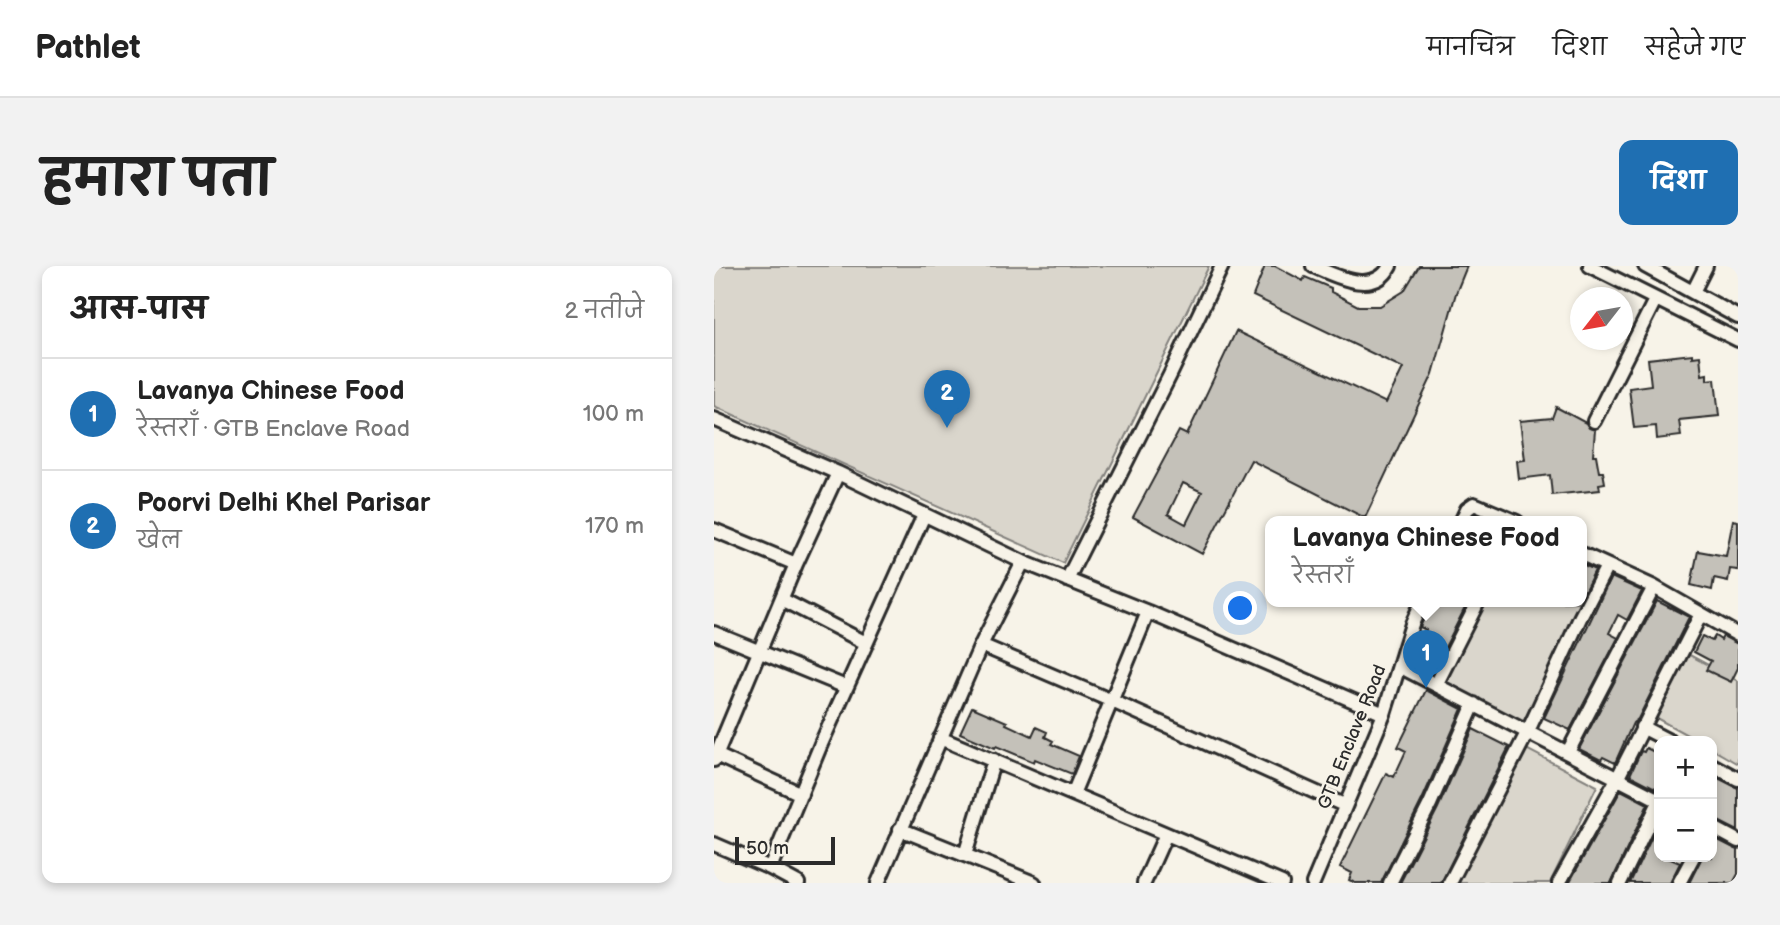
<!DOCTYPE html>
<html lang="hi">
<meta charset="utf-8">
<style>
:root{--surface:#fff;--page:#f2f2f2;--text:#222;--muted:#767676;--line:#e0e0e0;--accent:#1f6fb2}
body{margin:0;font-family:"Balsamiq Sans","Playpen Sans Deva",sans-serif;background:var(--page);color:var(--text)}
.controls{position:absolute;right:21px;bottom:21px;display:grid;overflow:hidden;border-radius:14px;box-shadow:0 4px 10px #0003}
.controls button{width:63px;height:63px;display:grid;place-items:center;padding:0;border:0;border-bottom:2px solid var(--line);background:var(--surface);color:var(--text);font:35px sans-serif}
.compass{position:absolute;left:856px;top:21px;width:63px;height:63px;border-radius:50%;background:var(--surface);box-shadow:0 4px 10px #0003;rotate:239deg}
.scale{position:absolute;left:21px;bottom:18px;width:100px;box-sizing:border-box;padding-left:7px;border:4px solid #2b2b2b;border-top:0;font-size:19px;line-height:24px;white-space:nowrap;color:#2b2b2b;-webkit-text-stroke:5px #f7f3e8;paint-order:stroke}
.you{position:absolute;left:527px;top:343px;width:24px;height:24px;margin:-18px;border:5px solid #fff;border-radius:50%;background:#1a73e8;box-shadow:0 0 0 10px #1a73e833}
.badge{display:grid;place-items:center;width:46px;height:46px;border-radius:50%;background:var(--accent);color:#fff;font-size:23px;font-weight:700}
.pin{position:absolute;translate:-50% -58px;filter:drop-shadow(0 2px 4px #0008)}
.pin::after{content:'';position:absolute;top:37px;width:24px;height:21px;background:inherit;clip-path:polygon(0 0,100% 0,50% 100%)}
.popup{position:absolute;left:551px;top:250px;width:322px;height:91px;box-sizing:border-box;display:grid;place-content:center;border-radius:14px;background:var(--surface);filter:drop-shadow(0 2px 5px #0005);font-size:23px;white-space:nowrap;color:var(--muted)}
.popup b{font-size:26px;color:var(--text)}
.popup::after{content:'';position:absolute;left:50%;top:100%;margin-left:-14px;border:14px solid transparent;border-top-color:var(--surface)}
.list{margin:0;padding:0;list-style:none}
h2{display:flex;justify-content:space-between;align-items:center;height:91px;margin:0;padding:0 28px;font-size:30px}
h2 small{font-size:23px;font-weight:400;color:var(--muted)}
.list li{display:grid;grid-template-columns:46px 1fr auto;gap:21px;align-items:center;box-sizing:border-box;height:112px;padding:0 28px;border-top:2px solid var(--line)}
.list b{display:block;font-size:26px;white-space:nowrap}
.list p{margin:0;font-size:23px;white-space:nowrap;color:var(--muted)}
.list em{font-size:23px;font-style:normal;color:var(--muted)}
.map{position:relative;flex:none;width:1024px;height:617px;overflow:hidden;border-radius:14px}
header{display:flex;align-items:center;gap:42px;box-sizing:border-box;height:98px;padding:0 35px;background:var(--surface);border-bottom:2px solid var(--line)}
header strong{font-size:33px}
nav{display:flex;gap:38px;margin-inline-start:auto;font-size:24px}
.intro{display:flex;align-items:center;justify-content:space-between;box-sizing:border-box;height:168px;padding:0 42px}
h1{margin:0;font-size:49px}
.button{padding:18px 32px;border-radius:14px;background:var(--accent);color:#fff;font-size:24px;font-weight:700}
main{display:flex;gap:42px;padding:0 42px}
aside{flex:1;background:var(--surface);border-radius:14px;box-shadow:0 4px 10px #0003}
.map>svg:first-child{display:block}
</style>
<header>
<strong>Pathlet</strong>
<nav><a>मानचित्र</a><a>दिशा</a><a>सहेजे गए</a></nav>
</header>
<div class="intro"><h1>हमारा पता</h1><a class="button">दिशा</a></div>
<main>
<aside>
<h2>आस-पास<small>2 नतीजे</small></h2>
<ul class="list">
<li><span class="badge">1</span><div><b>Lavanya Chinese Food</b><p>रेस्तराँ · GTB Enclave Road</p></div><em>100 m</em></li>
<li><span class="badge">2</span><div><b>Poorvi Delhi Khel Parisar</b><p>खेल</p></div><em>170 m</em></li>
</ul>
</aside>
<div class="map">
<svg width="1024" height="617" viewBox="0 0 1024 617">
<rect width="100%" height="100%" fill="#f7f3e8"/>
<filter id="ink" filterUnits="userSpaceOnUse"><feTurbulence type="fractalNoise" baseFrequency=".0143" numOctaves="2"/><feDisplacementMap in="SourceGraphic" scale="14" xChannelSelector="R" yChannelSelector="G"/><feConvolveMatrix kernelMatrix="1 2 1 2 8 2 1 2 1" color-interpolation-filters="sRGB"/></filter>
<g filter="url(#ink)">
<path fill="#dad6cc" stroke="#82807c" stroke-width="2" d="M 0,0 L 495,0 L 349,297 L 0,140 Z
M 762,336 L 864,336 L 870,340 L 808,458 L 721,414 Z
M 970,386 L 1024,415 L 1024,498 L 998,483 L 998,475 L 984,475 L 935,448 Z
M 801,477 L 883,520 L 836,617 L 735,617 Z"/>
<path fill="#c4c1b9" stroke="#2b2b2b" stroke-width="2" fill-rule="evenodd" d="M 551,0 L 561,0 L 589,15 L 591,11 L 617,22 L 617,26 L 644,40 L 666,40 L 690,25 L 705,0 L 753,0 L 742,27 L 719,108 L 651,252 L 537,194 L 488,288 L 419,251 L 465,165 L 473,169 L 522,65 L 672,137 L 689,102 L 539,30 ZM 469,217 L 488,226 L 472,258 L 454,248 Z
M 978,88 L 978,91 L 986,90 L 988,109 L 993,108 L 993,114 L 1001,113 L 1005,150 L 965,154 L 967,170 L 943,173 L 942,160 L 920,162 L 915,122 L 937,119 L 934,93 Z
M 842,141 L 872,157 L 875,162 L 881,164 L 879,189 L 882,189 L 885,206 L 889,206 L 891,217 L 885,218 L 886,224 L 838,229 L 836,209 L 805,213 L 803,195 L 811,194 L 806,155 L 838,152 Z
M 761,248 L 780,256 L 757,256 Z
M 1019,254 L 1024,255 L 1024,304 L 1016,303 L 1014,315 L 1000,312 L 998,324 L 977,319 L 984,285 L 1012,290 Z
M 868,298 L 881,304 L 868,330 Z
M 897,311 L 928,325 L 913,354 L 904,349 L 895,367 L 904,372 L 856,464 L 830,452 Z
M 943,335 L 975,351 L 924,453 L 919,457 L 901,497 L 889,491 L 887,494 L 865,483 Z
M 717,336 L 745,336 L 752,340 L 718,407 L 695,396 L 712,364 L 706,361 Z
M 988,370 L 998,375 L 1001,370 L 1007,374 L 1009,370 L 1024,378 L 1024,402 L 1017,416 L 992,404 L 997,395 L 980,386 Z
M 712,424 L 748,443 L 708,534 L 667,617 L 641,617 L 635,614 L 638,607 L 626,601 L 672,507 L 680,511 L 692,485 L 684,481 Z
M 258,441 L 293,456 L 292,458 L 318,470 L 322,461 L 333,466 L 331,471 L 339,475 L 337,478 L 365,490 L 358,508 L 321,493 L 320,496 L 282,480 L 281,482 L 246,467 Z
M 759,463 L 795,481 L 727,617 L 686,617 L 724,542 Z
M 932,482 L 945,488 L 945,524 L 916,509 L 927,485 L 930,486 Z
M 998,509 L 1024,522 L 1024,565 L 998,552 Z
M 907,524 L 934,538 L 897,617 L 855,617 Z
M 945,556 L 945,591 L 952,591 L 966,597 L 956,617 L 916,617 Z
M 998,571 L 1024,584 L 1024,608 L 1019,617 L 975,617 L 988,591 L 998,591 Z"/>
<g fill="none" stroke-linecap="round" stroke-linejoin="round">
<defs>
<path id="minor" d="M 599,0 C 620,9 660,31 676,0
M 876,0 L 1024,74
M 931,0 L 1024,51
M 979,26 L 992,0
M 0,153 L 124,207
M 880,155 L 941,34
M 747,256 L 753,243 L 760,238 L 803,256
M 0,264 L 82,298
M 868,288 L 940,321 L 1024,369
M 353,314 L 456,109 L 508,0
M 69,334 L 152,377
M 0,367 L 132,421
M 267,379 L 398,435 L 630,539
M 685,400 L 945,534
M 722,419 L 764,336
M 928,461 L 955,475
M 226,472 L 568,617
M 854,486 L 940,321
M 0,488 L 87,528
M 0,494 L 82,298 L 124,207 L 309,296 L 434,346 L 670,448
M 998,499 L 1024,513
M 359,528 L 434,346
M 998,561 L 1024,575
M 186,563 L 320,617
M 0,578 L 56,602 L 84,617
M 251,589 L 280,494
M 56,602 L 107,478 L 210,249
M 164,617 L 267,379 L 309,296
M 430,617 L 452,568
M 599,617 L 670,448 L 698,358 L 708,336
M 676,617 L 716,538 L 760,438
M 736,617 L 814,465 L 866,352 L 893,300
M 845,617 L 903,513 L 987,348
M 906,617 L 945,536
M 965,617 L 979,591"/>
</defs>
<use href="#minor" stroke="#2b2b2b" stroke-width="18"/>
<use href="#minor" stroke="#f7f3e8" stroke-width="12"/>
</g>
</g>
<g text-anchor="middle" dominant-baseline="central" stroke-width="5" stroke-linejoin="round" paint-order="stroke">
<g font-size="18" fill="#2b2b2b" stroke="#f7f3e8">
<text transform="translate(638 471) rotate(-68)">GTB Enclave Road</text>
</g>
</g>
</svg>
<div class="controls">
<button>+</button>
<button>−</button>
</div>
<svg class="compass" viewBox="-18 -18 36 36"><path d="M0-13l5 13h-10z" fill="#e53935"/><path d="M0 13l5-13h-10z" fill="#767676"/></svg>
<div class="scale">50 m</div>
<div class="you"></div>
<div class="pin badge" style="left:712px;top:422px">1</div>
<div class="popup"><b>Lavanya Chinese Food</b>रेस्तराँ</div>
<div class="pin badge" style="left:233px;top:162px">2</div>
</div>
</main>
